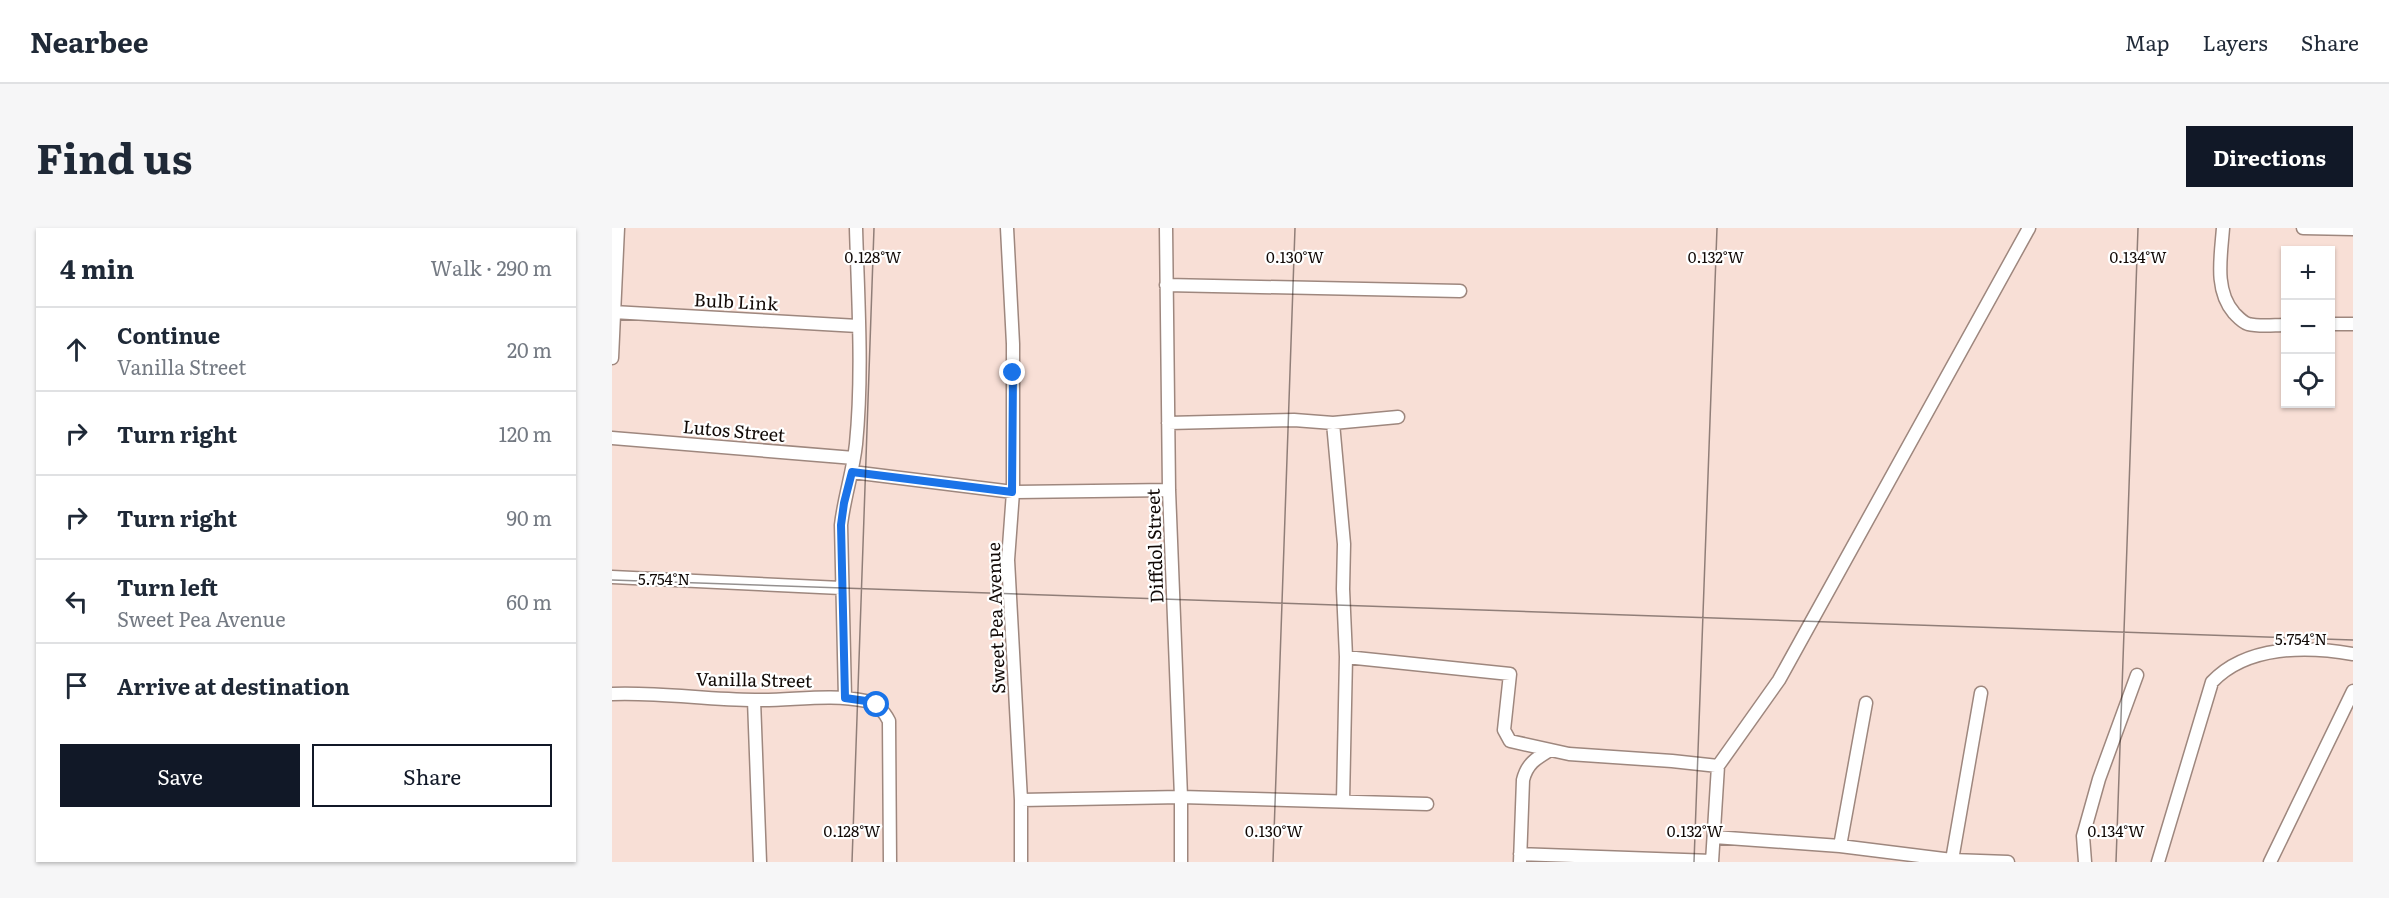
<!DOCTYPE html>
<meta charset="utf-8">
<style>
:root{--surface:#fff;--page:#f6f6f7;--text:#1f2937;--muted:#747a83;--line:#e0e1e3;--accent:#111827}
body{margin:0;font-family:Literata,serif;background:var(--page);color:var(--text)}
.controls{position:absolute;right:18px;top:18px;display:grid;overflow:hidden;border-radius:0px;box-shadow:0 2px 4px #0004}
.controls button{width:54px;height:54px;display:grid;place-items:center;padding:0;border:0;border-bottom:2px solid var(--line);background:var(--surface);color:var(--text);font:30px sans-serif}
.stop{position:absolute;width:18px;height:18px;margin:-14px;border:4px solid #1a73e8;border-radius:50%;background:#fff}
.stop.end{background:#1a73e8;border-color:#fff;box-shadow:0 2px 6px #0008}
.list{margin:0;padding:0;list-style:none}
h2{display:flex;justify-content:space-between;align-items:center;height:78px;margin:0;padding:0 24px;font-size:26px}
h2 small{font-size:20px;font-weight:400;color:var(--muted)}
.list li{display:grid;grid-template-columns:39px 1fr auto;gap:18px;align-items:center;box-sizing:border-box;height:84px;padding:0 24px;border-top:2px solid var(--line)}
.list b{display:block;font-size:22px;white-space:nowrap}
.list p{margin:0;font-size:20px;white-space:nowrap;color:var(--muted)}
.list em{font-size:20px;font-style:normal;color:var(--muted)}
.actions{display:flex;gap:12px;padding:18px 24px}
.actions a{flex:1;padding:14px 0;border:2px solid var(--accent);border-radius:0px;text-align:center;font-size:21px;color:var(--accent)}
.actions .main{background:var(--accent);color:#fff}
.icon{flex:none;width:33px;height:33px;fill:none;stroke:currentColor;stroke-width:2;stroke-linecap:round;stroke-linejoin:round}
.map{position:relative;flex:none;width:1741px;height:634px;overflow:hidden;border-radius:0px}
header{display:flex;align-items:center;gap:36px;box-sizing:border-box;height:84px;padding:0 30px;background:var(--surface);border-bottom:2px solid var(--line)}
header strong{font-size:28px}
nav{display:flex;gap:33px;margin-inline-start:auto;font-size:21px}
.intro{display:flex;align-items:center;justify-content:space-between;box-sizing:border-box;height:144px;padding:0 36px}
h1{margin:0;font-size:42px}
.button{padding:15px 27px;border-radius:0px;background:var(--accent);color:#fff;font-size:21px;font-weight:700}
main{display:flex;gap:36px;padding:0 36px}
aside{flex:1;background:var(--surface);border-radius:0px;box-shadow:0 2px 4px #0004}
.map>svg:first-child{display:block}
</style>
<header>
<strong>Nearbee</strong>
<nav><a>Map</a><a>Layers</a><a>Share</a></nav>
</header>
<div class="intro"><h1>Find us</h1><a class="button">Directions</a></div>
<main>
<aside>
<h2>4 min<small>Walk · 290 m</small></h2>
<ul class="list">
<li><svg class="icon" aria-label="ahead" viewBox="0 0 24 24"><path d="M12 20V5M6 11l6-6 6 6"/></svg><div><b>Continue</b><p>Vanilla Street</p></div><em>20 m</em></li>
<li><svg class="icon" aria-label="right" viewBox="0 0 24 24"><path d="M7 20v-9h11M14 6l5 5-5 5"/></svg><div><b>Turn right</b></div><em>120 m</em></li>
<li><svg class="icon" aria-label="right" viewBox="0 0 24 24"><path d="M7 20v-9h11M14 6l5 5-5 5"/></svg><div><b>Turn right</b></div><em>90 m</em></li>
<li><svg class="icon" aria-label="left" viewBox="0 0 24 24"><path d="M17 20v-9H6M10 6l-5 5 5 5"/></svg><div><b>Turn left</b><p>Sweet Pea Avenue</p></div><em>60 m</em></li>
<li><svg class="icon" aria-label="arrive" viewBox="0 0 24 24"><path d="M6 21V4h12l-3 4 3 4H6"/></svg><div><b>Arrive at destination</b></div></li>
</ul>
<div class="actions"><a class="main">Save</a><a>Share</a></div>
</aside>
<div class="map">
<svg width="1741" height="634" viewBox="0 0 1741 634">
<rect width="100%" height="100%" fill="#f8dfd6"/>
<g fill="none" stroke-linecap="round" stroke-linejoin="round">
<defs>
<path id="street" d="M 395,0 L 401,116 L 401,264 L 396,332 L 409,572 L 409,634
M 554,0 L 557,262 L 569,569 L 569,634
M 1611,0 C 1609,28 1602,62 1622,85 C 1626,89 1630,94 1636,96 C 1647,99 1662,97 1674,97
M 1691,0 L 1741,1
M 554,57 L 848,63
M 1,84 L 246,98
M 1718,96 L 1741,96
M 0,130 L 6,0
M 556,195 L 682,192 L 721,195 L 786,189
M 721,195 L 732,316 L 731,361 L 734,429 L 731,573
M 0,210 L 242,230
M 240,244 L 401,264 L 557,262
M 0,349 L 229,360
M 734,429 L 898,446 L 892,502 L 898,513 L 957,526 L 1060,533 L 1106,538
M 0,466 C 48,464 95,472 143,472 C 179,473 218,465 254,473 C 265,476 272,483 277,493 L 278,634
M 233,470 L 229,297 C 232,270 241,244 244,216 C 251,145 246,72 244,0
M 142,472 L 148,634
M 409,572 L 569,569 L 815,576
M 1102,609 L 1228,618 L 1340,632 L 1396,634
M 1228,618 L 1254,475
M 908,626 L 1100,633
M 1340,632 L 1369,465
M 908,634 L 911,552 C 915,536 923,531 938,522
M 1100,634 L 1106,538 L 1167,452 L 1417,0
M 1473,634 L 1471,608 L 1487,551 L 1525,447
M 1546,634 L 1600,454 C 1635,417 1695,418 1741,426
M 1658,634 L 1741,463"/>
</defs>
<use href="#street" stroke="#9e877e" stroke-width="15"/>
<use href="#street" stroke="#fff" stroke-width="12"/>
</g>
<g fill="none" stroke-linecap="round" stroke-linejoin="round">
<path stroke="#1a73e8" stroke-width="8" d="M 265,477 L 254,473 L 233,470 L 229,297 L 232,275 L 240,244 L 400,264 L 401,145"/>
</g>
<path fill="none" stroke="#110906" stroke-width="1.5" stroke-opacity="0.45" d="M 0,352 L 1741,412M 240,634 L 262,0M 661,634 L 683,0M 1082,634 L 1105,0M 1504,634 L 1526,0"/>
<g text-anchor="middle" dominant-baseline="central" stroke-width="4.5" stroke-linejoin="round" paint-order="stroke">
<g font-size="18" fill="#110906" stroke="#fff">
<text transform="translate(124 73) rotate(3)">Bulb Link</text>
<text transform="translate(122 202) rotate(5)">Lutos Street</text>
<text transform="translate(542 318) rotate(-92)">Diffdol Street</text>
<text transform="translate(383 390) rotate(-92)">Sweet Pea Avenue</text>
<text transform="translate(142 451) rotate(1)">Vanilla Street</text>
</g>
</g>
<g font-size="15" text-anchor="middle" fill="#110906" stroke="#fff" stroke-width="4.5" stroke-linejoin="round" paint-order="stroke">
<text x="261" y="35">0.128°W</text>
<text x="683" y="35">0.130°W</text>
<text x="1104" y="35">0.132°W</text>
<text x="1526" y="35">0.134°W</text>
<text x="52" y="357">5.754°N</text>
<text x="1689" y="417">5.754°N</text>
<text x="240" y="609">0.128°W</text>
<text x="662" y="609">0.130°W</text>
<text x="1083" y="609">0.132°W</text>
<text x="1504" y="609">0.134°W</text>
</g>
</svg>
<div class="controls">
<button>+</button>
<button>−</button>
<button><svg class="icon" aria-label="locate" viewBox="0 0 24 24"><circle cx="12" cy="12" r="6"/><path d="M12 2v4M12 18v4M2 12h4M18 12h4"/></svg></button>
</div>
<div class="stop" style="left:265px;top:477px"></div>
<div class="stop end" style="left:401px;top:145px"></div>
</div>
</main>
